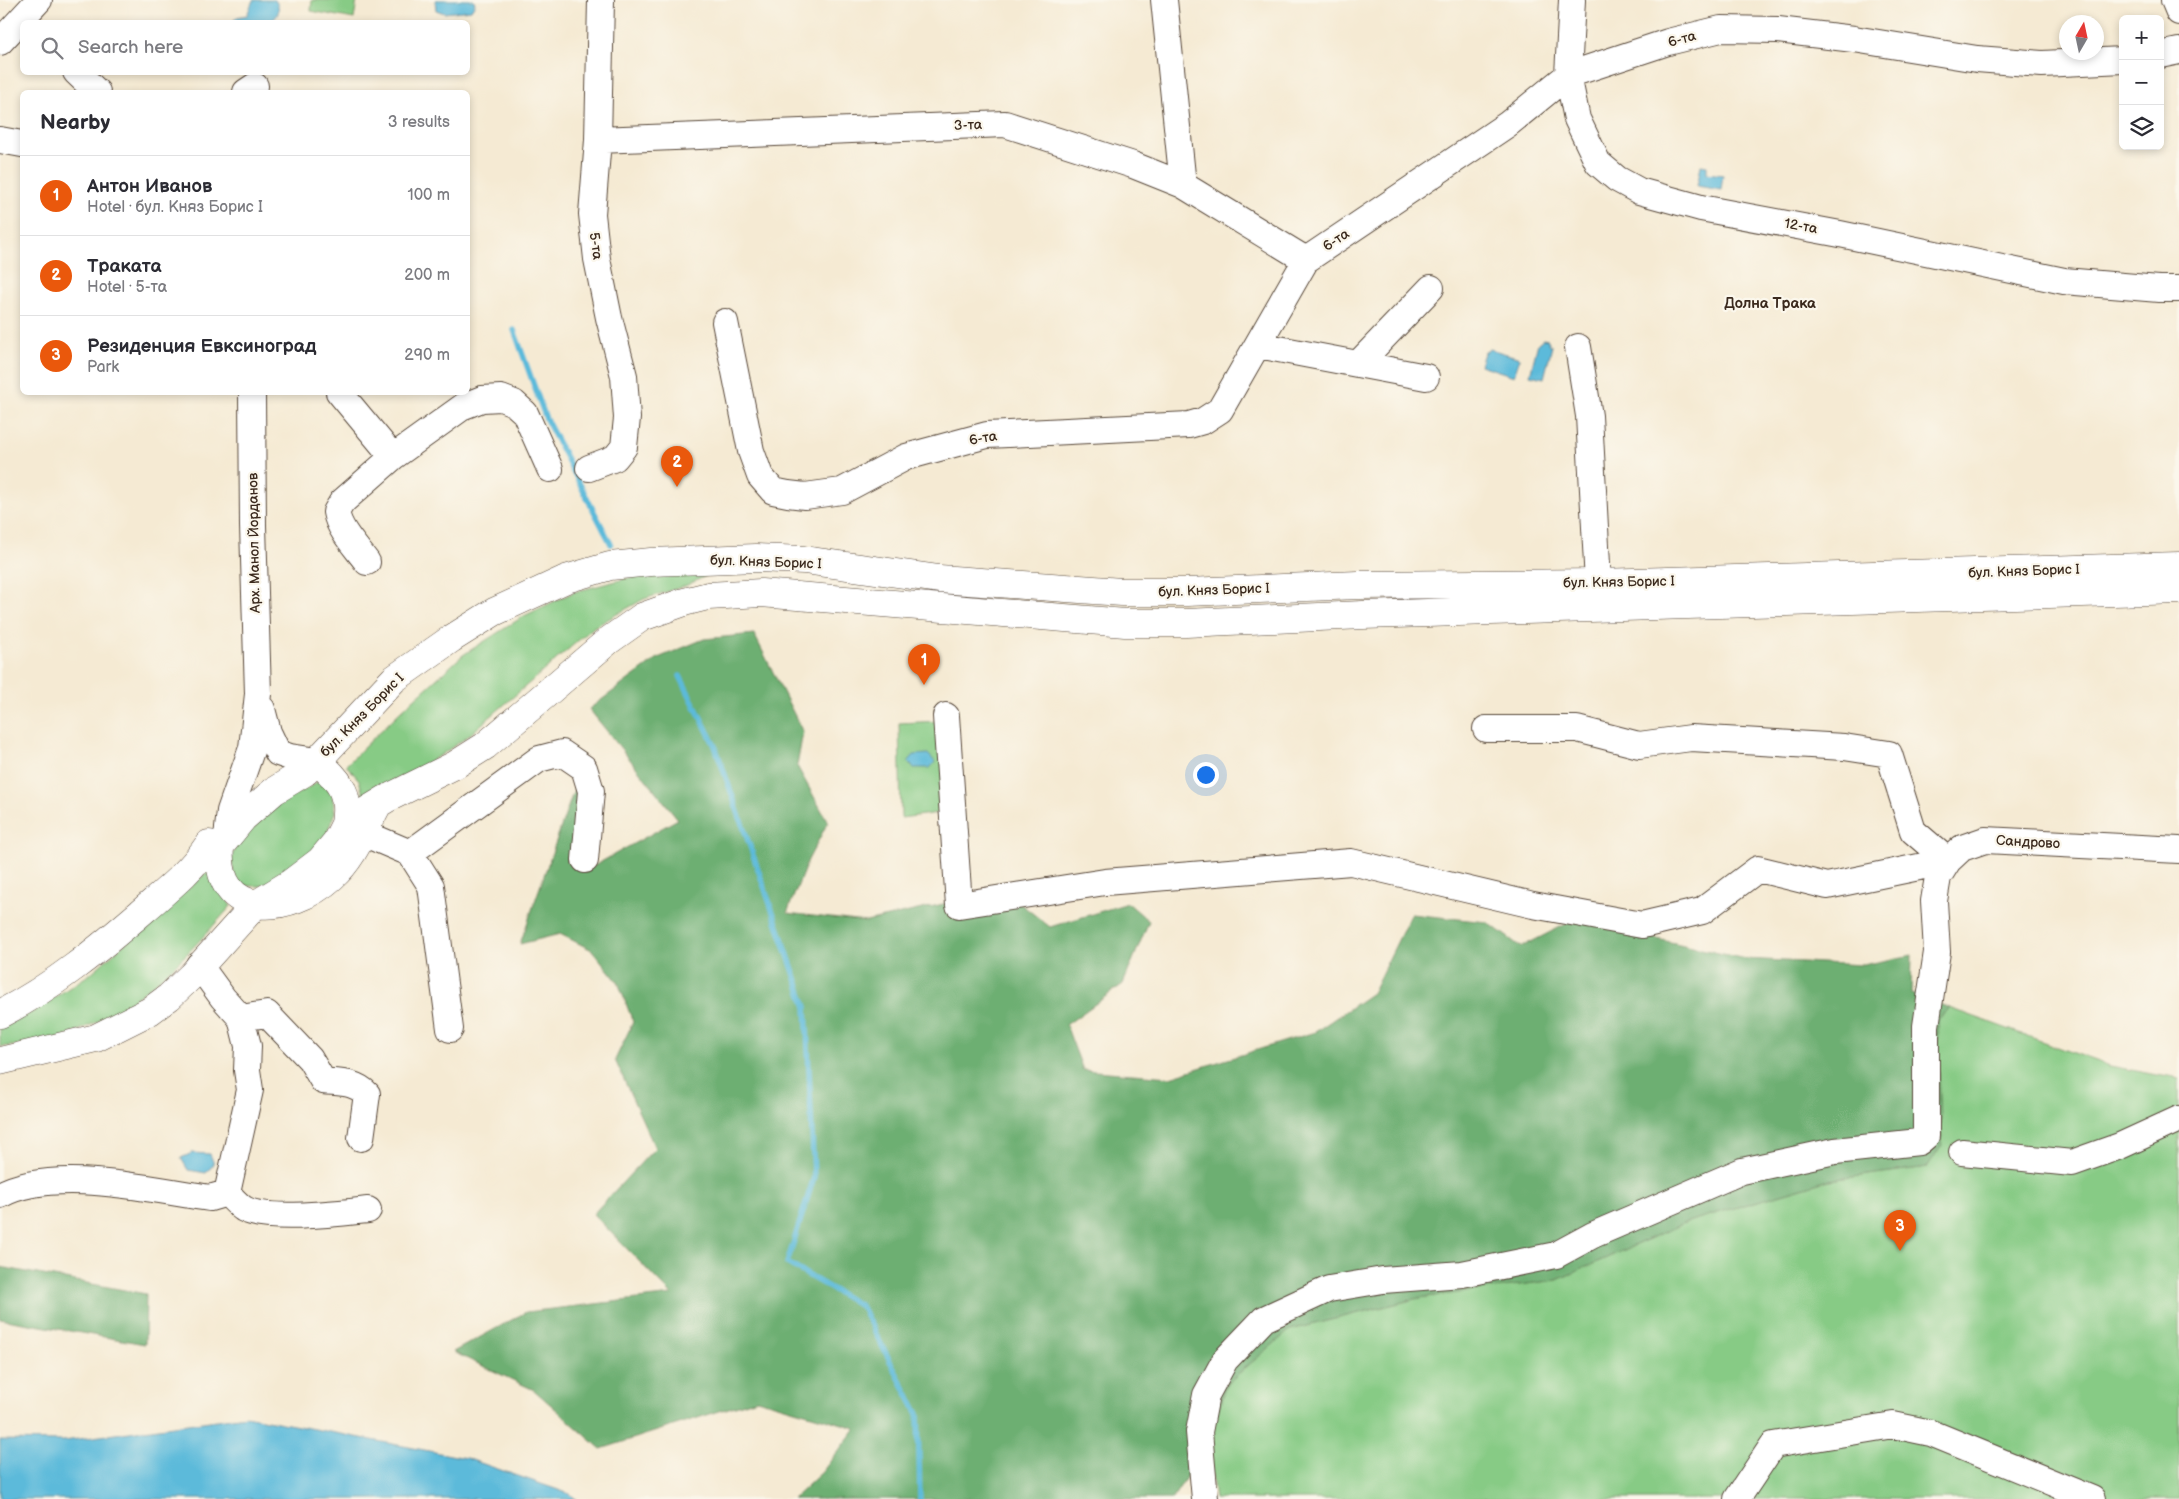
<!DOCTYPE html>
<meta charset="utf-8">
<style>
:root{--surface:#fff;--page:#f7f7f7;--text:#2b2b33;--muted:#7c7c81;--line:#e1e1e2;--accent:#ea580c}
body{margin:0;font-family:"Balsamiq Sans",sans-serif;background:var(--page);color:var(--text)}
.controls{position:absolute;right:15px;top:15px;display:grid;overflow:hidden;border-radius:8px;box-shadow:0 2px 8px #0003}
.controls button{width:45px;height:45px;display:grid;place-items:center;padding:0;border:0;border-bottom:1px solid var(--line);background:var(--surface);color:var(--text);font:25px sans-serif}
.compass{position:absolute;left:2059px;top:15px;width:45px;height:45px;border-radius:50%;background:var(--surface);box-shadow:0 2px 8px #0003;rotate:9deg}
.you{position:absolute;left:1205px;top:774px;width:18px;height:18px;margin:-12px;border:4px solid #fff;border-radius:50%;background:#1a73e8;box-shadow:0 0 0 8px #1a73e833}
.badge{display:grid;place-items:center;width:32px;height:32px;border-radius:50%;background:var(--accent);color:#fff;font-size:16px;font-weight:700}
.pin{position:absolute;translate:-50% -41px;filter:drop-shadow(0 1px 2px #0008)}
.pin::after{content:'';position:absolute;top:26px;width:18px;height:15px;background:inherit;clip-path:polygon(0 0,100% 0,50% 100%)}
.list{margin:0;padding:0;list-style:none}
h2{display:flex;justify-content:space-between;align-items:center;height:65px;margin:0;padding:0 20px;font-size:21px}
h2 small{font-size:16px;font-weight:400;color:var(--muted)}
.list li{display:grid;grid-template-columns:32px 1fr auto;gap:15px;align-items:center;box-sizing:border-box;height:80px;padding:0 20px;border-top:1px solid var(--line)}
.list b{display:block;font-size:19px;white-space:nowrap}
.list p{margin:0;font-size:16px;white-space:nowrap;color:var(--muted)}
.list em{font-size:16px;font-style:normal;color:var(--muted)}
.icon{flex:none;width:28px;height:28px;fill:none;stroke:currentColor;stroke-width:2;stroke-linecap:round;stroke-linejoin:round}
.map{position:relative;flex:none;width:2179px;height:1499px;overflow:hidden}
.search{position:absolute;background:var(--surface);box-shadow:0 2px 8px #0003;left:20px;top:20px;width:450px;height:55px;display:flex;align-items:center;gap:12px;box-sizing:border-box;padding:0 18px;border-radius:8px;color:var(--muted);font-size:19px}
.panel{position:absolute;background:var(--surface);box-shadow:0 2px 8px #0003;left:20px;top:90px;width:450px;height:305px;border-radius:8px}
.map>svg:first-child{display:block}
</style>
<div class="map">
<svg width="2179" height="1499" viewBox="0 0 2179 1499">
<rect width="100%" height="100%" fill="#fbf7ec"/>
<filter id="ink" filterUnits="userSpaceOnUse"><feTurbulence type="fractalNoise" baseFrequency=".02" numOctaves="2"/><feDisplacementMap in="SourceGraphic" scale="10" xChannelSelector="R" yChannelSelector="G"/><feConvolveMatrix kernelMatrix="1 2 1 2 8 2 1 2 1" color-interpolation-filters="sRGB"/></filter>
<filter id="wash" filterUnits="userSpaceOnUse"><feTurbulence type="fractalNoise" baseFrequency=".0096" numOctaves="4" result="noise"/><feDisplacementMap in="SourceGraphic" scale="20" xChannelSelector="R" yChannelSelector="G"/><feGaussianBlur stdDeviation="1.12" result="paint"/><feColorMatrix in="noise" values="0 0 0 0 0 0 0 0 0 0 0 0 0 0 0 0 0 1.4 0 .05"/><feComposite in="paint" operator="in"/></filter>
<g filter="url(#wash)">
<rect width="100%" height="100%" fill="#f5ead3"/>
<path fill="#87cb85" stroke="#617a52" d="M 312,0 L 357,0 L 354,19 L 311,11 Z
M 673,571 L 704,572 L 706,576 L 685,586 L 644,599 L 594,627 L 467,737 L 441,755 L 376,791 L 365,801 L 359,780 L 346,765 L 401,711 L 463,655 L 524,616 L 574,592 L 628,578 Z
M 941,721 L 946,812 L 901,818 L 899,723 Z
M 320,780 L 332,793 L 335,812 L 327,833 L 308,861 L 264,886 L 245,886 L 236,881 C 235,874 231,865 232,858 C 232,854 235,850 236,847 C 251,808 289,802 320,780 Z
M 208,871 L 231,906 C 179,965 131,1015 53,1040 C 37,1045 17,1045 0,1047 L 0,1028 L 34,1011 L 90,974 Z
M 1950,1008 L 2110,1066 L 2179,1079 L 2179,1499 L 1215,1499 L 1208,1444 L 1226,1384 L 1290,1330 L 1419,1298 L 1557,1280 L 1687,1222 L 1829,1180 L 1928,1167 L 1937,1020 Z"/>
<path fill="#6daf72" stroke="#546c48" d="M 754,634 L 803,732 L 797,766 L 828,822 L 808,860 L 787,913 L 866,922 L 1003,890 L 1050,927 L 1128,903 L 1149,921 L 1123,984 L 1066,1025 L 1083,1070 L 1170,1077 L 1315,1032 L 1372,993 L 1411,914 L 1487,922 L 1521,947 L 1574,920 L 1745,959 L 1863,965 L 1912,955 L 1911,994 L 1950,1008 L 1937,1020 L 1942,1145 L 1928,1167 L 1829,1180 L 1687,1222 L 1557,1280 L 1419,1298 L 1290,1330 L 1226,1384 L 1208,1444 L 1172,1499 L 793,1499 L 822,1472 L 856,1428 L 757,1399 L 601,1449 L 534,1390 L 453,1352 L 526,1312 L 672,1295 L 593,1214 L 655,1148 L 615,1060 L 633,1022 L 618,982 L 592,950 L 560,934 L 520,944 L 575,787 L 590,868 L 678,819 L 589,709 L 658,658 L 704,639 Z
M 0,1267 L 146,1294 L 145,1344 L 0,1319 Z"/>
<path fill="#5bbada" stroke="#4b727c" d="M 253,0 L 275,0 C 278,4 280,10 277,15 C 271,28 245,23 232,22 L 237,17 L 247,15 Z
M 435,0 L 474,0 L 475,4 L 471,10 L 444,13 L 436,10 Z
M 1701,165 L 1707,166 L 1707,173 L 1723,175 L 1721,190 L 1697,186 Z
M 1543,339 L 1548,340 L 1550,346 L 1552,346 L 1544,378 L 1530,375 L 1538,343 Z
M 1490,349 L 1520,358 L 1514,376 L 1480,365 L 1484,353 Z
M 928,754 L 935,762 L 930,768 L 914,768 L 908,762 L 914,755 Z
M 192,1153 L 210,1154 L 214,1164 L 206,1173 L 188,1170 L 181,1158 Z
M 246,1416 L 466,1458 L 570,1494 L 576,1499 L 0,1499 L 0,1440 L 64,1441 Z"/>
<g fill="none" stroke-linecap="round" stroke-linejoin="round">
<path stroke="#5bbada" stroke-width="5.5" d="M 514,330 L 546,419 L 611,544
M 680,676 L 715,746 L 806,1007 L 814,1177 L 787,1263 L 861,1306 L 918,1414 L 920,1499"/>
</g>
</g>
<g filter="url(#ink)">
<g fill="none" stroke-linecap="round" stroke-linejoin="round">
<defs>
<path id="minor" d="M 1164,0 L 1183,185
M 1572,0 L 1568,75 L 1577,119 L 1598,163 L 1617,179 L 1639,191 L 1701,208 L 1840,234 L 2064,281 L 2159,289 L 2179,289
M 2174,0 L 2179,12
M 0,42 L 39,0
M 2160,55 L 2179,51
M 76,72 L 97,92
M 246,92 L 255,86
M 0,140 L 22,144
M 598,140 L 1005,124 L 1133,165 L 1183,185 L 1306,260
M 725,322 L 751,451 L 760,476 L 773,491 L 788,494 L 805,496 L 842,491 L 906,457 L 987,435 L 1189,425 L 1203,421 L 1220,410 L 1306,260 L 1508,124 L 1568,75 L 1668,42 L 1721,29 L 1778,30 L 1854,39 L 1977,59 L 2042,64 L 2123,60
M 1258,345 L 1426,377
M 1578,347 L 1589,416 L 1598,583
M 1358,364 L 1431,288
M 339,392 L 393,457
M 589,468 L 615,458 L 624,447 L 627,418 L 624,376 L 609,318 L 597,259 L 592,214 L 598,140 L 601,0
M 367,562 C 356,547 339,530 336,512 L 342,502 L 393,457 L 464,406 L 482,399 L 501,398 L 514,403 L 525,413 L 550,469
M 262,709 L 268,732 L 278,753 L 290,757 L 317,761
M 946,716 L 959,905 L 1105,882 L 1351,862 L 1533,905 L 1642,925 L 1702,911 L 1758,869 L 1827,886 L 1948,861
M 1486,729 L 1577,729 L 1639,745 L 1691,738 L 1844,747 L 1889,754 L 1913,831 L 1948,861
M 363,833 L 410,853 L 539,759 L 562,753 L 584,768 L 591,791 L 585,860
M 227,837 L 230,811 L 252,748 L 258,694 L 253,526 L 252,392
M 410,853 L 431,886 L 450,1029
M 241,1018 L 267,1014 L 310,1059 L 323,1081 C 339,1083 355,1081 367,1094 L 361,1138
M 1962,1152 L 2072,1163 L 2120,1146 L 2179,1119
M 227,1193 C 232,1198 238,1205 244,1209 C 268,1222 340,1213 368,1210
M 0,1195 C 53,1166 152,1190 210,1198 L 227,1193 L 250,1090 L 247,1070 L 248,1046 L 241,1018 L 223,998 L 199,965
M 1205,1499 L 1199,1432 L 1206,1395 L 1225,1360 L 1264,1319 L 1329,1289 L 1383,1280 L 1462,1274 L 1556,1255 L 1593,1235 L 1742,1171 L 1835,1151 L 1919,1142 L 1926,1136 L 1926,1026 L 1937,952 L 1934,901 L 1938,877 L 1948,861 L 1962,848 L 1985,840 L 2179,850
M 1737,1499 L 1773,1445 L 1893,1425 L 1931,1433 L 2092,1499"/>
<path id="highway" d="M 317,761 C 340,781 350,792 345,824
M 220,846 C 214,922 290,915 332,877 C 353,859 364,830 377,806
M 199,860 L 220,846 L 243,818 L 274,791 L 305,772 L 317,761 L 394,679 L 451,639 L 494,612 L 566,579 L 610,566 L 651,562 L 756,558 L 804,560 L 939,579 L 1122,592 L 1187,592 L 1358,585 L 1598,583 L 2179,566
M 0,1014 C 53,987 100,948 145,909 C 168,889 192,870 209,844
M 0,1061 L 96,1038 L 150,1011 L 169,997 L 191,976 L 255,905 L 291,883 L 320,861 L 336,842 L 345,824 L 386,799 L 455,765 L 485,746 L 608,641 L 642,617 L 684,602 L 708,596 L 761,593 L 1125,623 L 1186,623 L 1363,615 L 2179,590"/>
</defs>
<use href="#minor" stroke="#574739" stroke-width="28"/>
<use href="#highway" stroke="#574739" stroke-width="29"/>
<use href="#minor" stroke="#fff" stroke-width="26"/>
<use href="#highway" stroke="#fff" stroke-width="28"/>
</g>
</g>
<g text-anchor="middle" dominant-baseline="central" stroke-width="4.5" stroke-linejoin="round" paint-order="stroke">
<g font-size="14" fill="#3b2a1e" stroke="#fbf7ec">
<text transform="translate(1682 39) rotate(-15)">6-та</text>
<text transform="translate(968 125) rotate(-2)">3-та</text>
<text transform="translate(1801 226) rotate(10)">12-та</text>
<text transform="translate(1336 240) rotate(-33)">6-та</text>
<text transform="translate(596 246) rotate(82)">5-та</text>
<text transform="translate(983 438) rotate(-10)">6-та</text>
<text transform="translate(254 543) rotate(-91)">Арх. Манол Йорданов</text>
<text transform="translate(766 562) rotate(2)">бул. Княз Борис I</text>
<text transform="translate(2024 571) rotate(-2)">бул. Княз Борис I</text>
<text transform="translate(1619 582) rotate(-1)">бул. Княз Борис I</text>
<text transform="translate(1214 590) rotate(-2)">бул. Княз Борис I</text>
<text transform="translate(362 715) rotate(-45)">бул. Княз Борис I</text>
<text transform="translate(2028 842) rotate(3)">Сандрово</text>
</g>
<g font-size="15" font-weight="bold" fill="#3b2a1e" stroke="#fbf7ec">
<text x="1770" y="303">Долна Трака</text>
</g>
</g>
</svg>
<div class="controls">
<button>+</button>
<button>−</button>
<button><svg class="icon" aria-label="layers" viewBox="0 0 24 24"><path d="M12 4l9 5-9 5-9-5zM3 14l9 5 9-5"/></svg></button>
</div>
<svg class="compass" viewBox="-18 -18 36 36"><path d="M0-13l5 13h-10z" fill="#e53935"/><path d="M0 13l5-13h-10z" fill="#7c7c81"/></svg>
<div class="you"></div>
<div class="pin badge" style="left:924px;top:685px">1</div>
<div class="pin badge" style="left:677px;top:487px">2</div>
<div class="pin badge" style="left:1900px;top:1251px">3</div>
<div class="search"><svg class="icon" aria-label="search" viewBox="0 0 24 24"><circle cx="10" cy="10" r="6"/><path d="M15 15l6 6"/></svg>Search here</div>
<section class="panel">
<h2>Nearby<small>3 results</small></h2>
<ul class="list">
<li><span class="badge">1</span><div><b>Антон Иванов</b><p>Hotel · бул. Княз Борис I</p></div><em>100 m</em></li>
<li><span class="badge">2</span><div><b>Траката</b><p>Hotel · 5-та</p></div><em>200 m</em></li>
<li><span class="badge">3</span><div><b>Резиденция Евксиноград</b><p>Park</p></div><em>290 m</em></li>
</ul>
</section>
</div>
